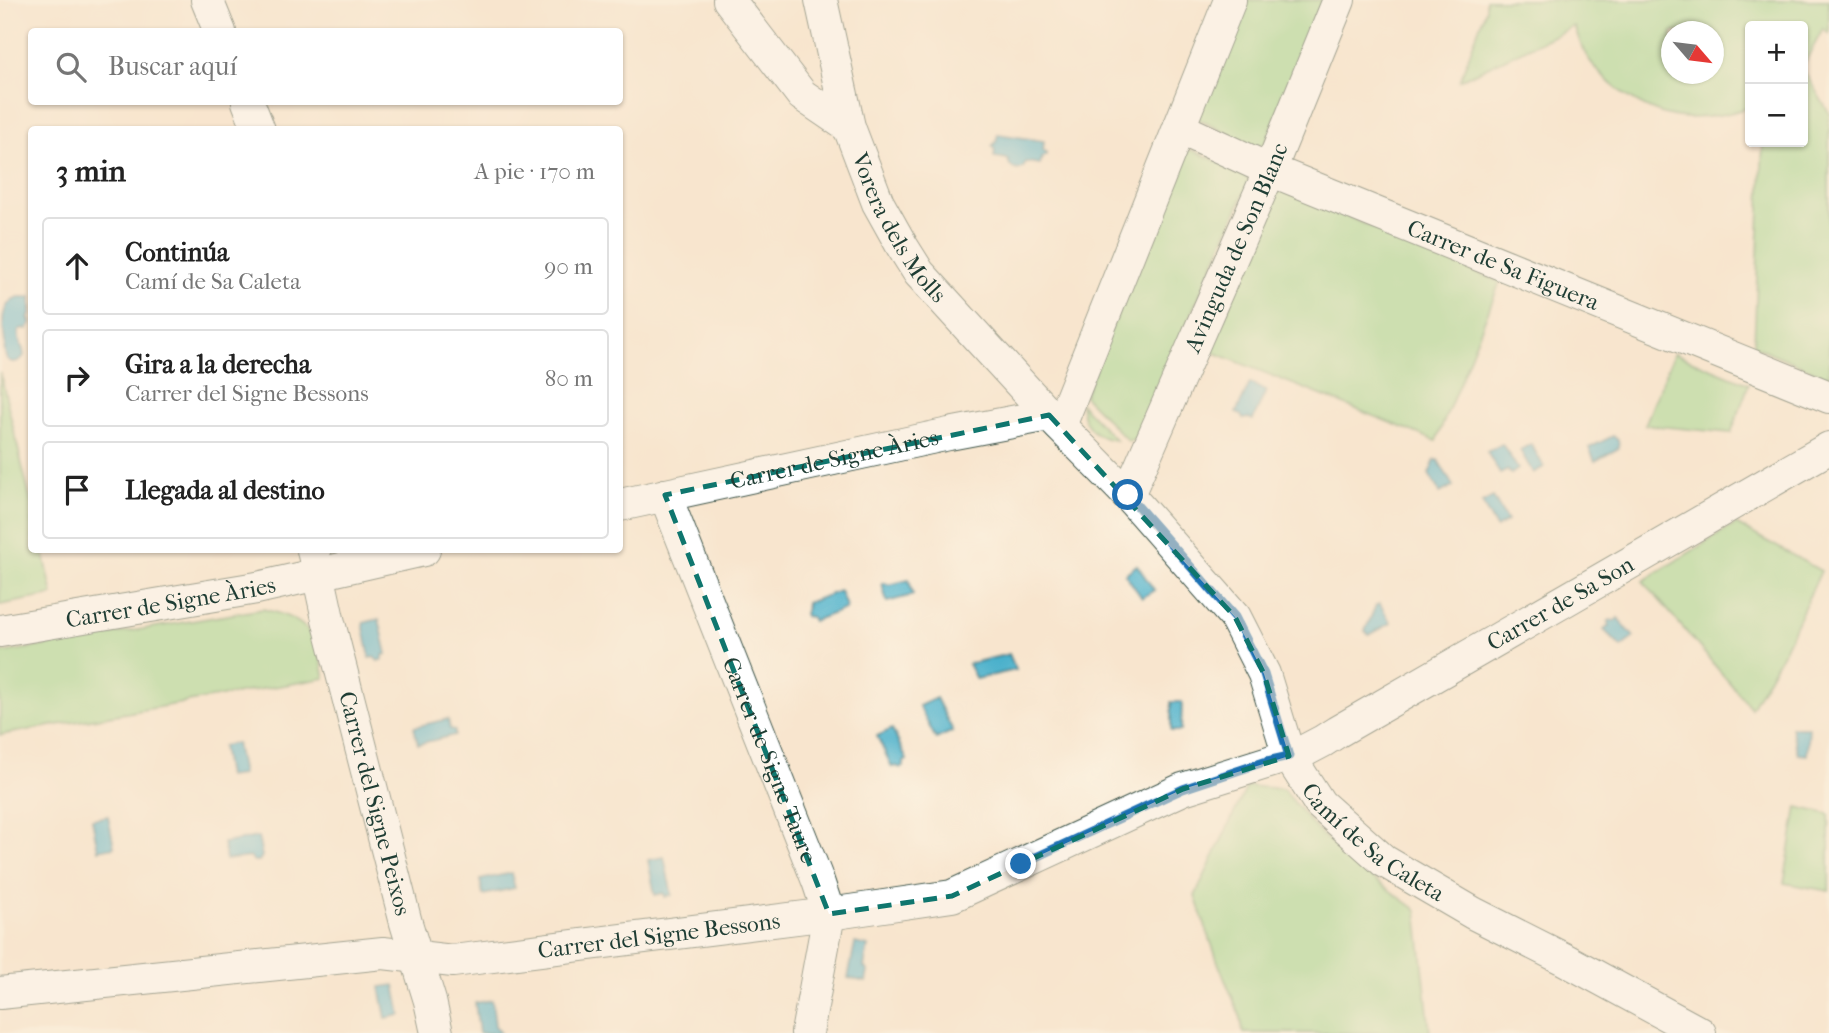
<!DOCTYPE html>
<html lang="es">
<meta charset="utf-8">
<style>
:root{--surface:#fff;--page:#f6f6f6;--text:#222;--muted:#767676;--line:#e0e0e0}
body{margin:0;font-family:"IM FELL French Canon",serif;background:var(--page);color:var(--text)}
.controls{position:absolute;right:21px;top:21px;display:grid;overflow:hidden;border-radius:7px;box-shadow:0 2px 5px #0004}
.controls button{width:63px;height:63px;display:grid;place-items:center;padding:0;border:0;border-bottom:2px solid var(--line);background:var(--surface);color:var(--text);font:35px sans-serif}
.compass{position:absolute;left:1661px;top:21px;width:63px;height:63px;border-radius:50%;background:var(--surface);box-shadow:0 2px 5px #0004;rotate:118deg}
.stop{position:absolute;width:21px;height:21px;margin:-16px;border:5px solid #1f6fb2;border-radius:50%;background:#fff}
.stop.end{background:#1f6fb2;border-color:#fff;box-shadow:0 2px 7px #0008}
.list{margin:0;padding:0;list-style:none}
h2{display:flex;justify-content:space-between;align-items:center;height:91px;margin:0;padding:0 28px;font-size:30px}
h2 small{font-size:23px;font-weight:400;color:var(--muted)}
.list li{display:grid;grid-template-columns:46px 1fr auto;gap:21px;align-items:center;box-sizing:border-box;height:98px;margin:0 14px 14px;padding:0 14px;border:2px solid var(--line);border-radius:7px}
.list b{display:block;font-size:26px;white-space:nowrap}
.list p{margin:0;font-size:23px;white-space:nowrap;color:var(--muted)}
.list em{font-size:23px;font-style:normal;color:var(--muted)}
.icon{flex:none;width:38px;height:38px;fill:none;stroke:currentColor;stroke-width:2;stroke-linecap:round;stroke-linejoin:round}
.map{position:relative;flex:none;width:1829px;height:1033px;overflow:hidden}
.search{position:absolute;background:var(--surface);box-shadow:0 2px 5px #0004;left:28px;top:28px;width:595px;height:77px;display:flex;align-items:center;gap:18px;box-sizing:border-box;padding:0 24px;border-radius:7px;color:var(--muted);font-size:26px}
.panel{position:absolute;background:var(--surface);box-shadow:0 2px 5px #0004;left:28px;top:126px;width:595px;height:427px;border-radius:7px}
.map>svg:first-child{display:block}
</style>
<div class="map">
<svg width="1829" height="1033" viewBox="0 0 1829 1033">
<rect width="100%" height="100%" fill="#fcf5e5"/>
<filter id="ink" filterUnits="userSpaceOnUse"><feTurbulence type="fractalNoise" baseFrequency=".0143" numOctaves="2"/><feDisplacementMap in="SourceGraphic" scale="14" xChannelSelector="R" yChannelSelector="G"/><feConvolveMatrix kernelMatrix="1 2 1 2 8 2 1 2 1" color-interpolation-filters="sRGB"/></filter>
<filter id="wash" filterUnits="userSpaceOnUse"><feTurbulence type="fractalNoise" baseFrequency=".00686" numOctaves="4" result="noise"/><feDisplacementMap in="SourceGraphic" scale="28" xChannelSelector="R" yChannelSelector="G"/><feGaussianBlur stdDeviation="1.57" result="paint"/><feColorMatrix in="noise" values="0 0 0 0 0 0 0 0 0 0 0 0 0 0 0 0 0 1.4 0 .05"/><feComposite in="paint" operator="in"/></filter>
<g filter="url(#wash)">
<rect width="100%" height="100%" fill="#f8e5ce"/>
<path fill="#9ad78c" stroke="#5c8a60" stroke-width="2" fill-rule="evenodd" d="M 1244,0 L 1324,0 L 1265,144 L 1254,147 L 1196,118 Z
M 1486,0 L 1829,0 L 1829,34 L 1823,29 L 1803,66 L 1803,26 L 1750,26 L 1750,107 C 1729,114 1709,119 1686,118 C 1647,116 1598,82 1582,47 C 1579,40 1577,33 1574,26 L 1460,80 L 1486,9 ZM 1672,32 L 1714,32 L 1714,74 L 1672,74 Z
M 1803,69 L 1829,113 L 1829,377 L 1754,346 L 1763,142 L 1803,142 Z
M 1192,150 L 1245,173 L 1249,183 L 1136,439 L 1128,441 L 1084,396 L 1182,153 Z
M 1278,187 L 1500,282 L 1436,441 L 1210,351 Z
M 1674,353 L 1749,384 L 1731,433 L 1645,425 Z
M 0,372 L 31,503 L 32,550 L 43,550 L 53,595 L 0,605 Z
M 1081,404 L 1116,440 C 1096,439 1082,425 1081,404 Z
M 1736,524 L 1821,571 L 1784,650 L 1751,708 L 1643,581 Z
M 263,609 C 283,614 304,620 315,640 C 321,651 322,667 325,678 L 0,735 L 0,653 Z
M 1247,786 L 1283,789 L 1317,830 L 1356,866 L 1417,910 L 1430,1033 L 1243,1033 L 1241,1018 L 1219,965 L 1195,896 Z
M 1797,807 L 1829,814 L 1829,891 L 1784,883 Z"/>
<path fill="#4cb1cc" stroke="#367780" stroke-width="2" d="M 998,134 L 1044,141 L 1043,150 L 1046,152 L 1046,155 L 1042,157 L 1040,164 L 1026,162 C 1022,174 1010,171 1008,159 L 994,157 L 995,150 L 992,146 L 996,142 Z
M 18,297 L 31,297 L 31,313 L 28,318 L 31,323 L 27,329 L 23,328 L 19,330 C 16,340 24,346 24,356 C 18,364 6,365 5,353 C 4,349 5,346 5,342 C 2,323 0,304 18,297 Z
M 1250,383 L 1266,391 L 1253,420 L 1248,418 L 1243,419 L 1241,415 L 1236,413 Z
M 1613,436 L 1618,440 L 1619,448 L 1595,461 L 1589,448 Z
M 1502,444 L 1518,469 L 1511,474 L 1508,470 L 1500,474 L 1487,452 Z
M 1531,444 L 1544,467 L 1533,473 L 1520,450 Z
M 1435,460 L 1438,460 L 1453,486 L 1440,493 L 1429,474 Z
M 1493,497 L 1507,521 L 1496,528 L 1482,503 Z
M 1137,565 L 1154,590 L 1142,598 L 1125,574 Z
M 909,580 L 913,595 L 887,602 L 882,584 L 886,583 L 888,585 Z
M 840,591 L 846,607 L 845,609 L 813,621 L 811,617 L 805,616 L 804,613 L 807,608 L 806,603 Z
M 1380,604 L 1391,623 L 1369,635 L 1365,631 L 1376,605 Z
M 1618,618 L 1634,637 L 1621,647 L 1604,630 L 1609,626 L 1608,622 L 1610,620 L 1615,621 Z
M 379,619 L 387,654 L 383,655 L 383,659 L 378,661 L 374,657 L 370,658 L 363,623 Z
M 1009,654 L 1016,670 L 976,679 L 968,664 Z
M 936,698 L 953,731 L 936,739 L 919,706 Z
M 1171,702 L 1182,702 L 1181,731 L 1171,731 Z
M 448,719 L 450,729 L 455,730 L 455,735 L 418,744 L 414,727 Z
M 1791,727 L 1809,727 L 1807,755 L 1798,754 Z
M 892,729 L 907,760 L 904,762 L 904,766 L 901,768 L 896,766 L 892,767 L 877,736 Z
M 236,743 L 242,775 L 227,777 L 222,746 Z
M 108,816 L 114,847 L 98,850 L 92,819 Z
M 258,837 L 262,856 L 259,861 L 253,861 L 250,857 L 226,860 L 223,843 Z
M 664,857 L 672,895 L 665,897 L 664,893 L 655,895 L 648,860 Z
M 511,873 L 515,888 L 483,895 L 480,880 Z
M 855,943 L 868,946 L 864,967 L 868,971 L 866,982 L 848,978 Z
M 395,985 L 401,1015 L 386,1018 L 380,987 Z
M 492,1000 L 495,1026 L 499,1030 L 500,1033 L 479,1033 L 475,1003 Z"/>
</g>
<g filter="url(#ink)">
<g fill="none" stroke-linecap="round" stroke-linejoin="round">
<defs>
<g id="minor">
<path d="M 207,0 L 220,32"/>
<path d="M 729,0 L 802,95 L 849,127"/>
<path id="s1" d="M 821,0 L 849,127 L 878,203 L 902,246 L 919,273 L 981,341 L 1049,415 L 1128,495 L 1235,617 L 1264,674 L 1289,756 L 1320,804 L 1384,861 L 1473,913 L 1564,959 L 1700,1033"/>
<path d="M 248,102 L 259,130"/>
<path id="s2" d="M 1179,128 L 1270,170 L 1829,397"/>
<path d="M 1060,426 L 1230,0"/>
<path id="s3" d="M 665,495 L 818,881 L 829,914 L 807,1033"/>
<path id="s4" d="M 1128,495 L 1270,170 L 1339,0"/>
<path id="s5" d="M 620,505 L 949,434 L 1049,415"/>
<path id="s6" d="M 313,550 L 328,619 L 406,923 L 430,1001 L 437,1033"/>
<path id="s7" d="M 0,631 L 257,588 L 424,550"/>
<path id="s8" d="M 0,993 L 383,953 L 453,961 L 829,914 L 952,896 L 1183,789 L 1304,751 L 1323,741 L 1337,732 L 1829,448"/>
</g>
</defs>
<use href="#minor" stroke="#40564b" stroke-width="34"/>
<use href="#minor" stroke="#fff" stroke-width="32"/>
</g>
</g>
<g fill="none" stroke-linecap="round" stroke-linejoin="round" filter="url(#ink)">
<path stroke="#1f6fb2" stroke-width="9" d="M 1021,864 L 1183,789 L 1267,761 L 1289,756 L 1264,674 L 1235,617 L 1128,495"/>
</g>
<path d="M0 0H1829V1033H0ZM 1049,415 L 1235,617 L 1264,674 L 1289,756 L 1183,789 L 952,896 L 829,914 L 665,495 Z" fill="#f8e5ce" fill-opacity=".55" fill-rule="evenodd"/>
<path fill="none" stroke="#0f766e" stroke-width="5" stroke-dasharray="14 9" stroke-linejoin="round" d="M 1049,415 L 1235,617 L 1264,674 L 1289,756 L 1183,789 L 952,896 L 829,914 L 665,495 Z"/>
<g text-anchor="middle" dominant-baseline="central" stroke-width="6" stroke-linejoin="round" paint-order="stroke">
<g font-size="23" fill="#1f3d34" stroke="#fcf5e5">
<text stroke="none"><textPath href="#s1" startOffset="243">Vorera dels Molls</textPath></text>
<text stroke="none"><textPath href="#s4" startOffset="270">Avinguda de Son Blanc</textPath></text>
<text stroke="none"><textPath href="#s2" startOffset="352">Carrer de Sa Figuera</textPath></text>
<text stroke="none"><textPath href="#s5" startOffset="219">Carrer de Signe Àries</textPath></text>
<text stroke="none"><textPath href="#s7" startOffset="173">Carrer de Signe Àries</textPath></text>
<text stroke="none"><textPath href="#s8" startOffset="1636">Carrer de Sa Son</textPath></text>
<text stroke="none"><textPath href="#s3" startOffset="285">Carrer de Signe Taure</textPath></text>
<text stroke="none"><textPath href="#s6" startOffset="261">Carrer del Signe Peixos</textPath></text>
<text stroke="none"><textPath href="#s1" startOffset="1032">Camí de Sa Caleta</textPath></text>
<text stroke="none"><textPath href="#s8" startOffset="663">Carrer del Signe Bessons</textPath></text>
</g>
</g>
</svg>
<div class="controls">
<button>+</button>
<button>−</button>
</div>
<svg class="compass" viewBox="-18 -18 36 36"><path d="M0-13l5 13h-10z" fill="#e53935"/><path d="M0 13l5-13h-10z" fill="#767676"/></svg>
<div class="stop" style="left:1128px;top:495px"></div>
<div class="stop end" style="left:1021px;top:864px"></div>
<div class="search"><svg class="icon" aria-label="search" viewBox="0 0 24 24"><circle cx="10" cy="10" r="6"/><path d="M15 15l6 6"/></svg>Buscar aquí</div>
<section class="panel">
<h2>3 min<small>A pie · 170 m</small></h2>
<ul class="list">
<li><svg class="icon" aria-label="ahead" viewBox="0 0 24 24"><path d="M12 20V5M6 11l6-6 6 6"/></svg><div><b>Continúa</b><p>Camí de Sa Caleta</p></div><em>90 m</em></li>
<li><svg class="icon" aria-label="right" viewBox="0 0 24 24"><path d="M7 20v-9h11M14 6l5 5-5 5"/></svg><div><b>Gira a la derecha</b><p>Carrer del Signe Bessons</p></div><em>80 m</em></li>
<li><svg class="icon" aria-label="arrive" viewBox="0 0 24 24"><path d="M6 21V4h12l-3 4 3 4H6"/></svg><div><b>Llegada al destino</b></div></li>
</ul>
</section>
</div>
